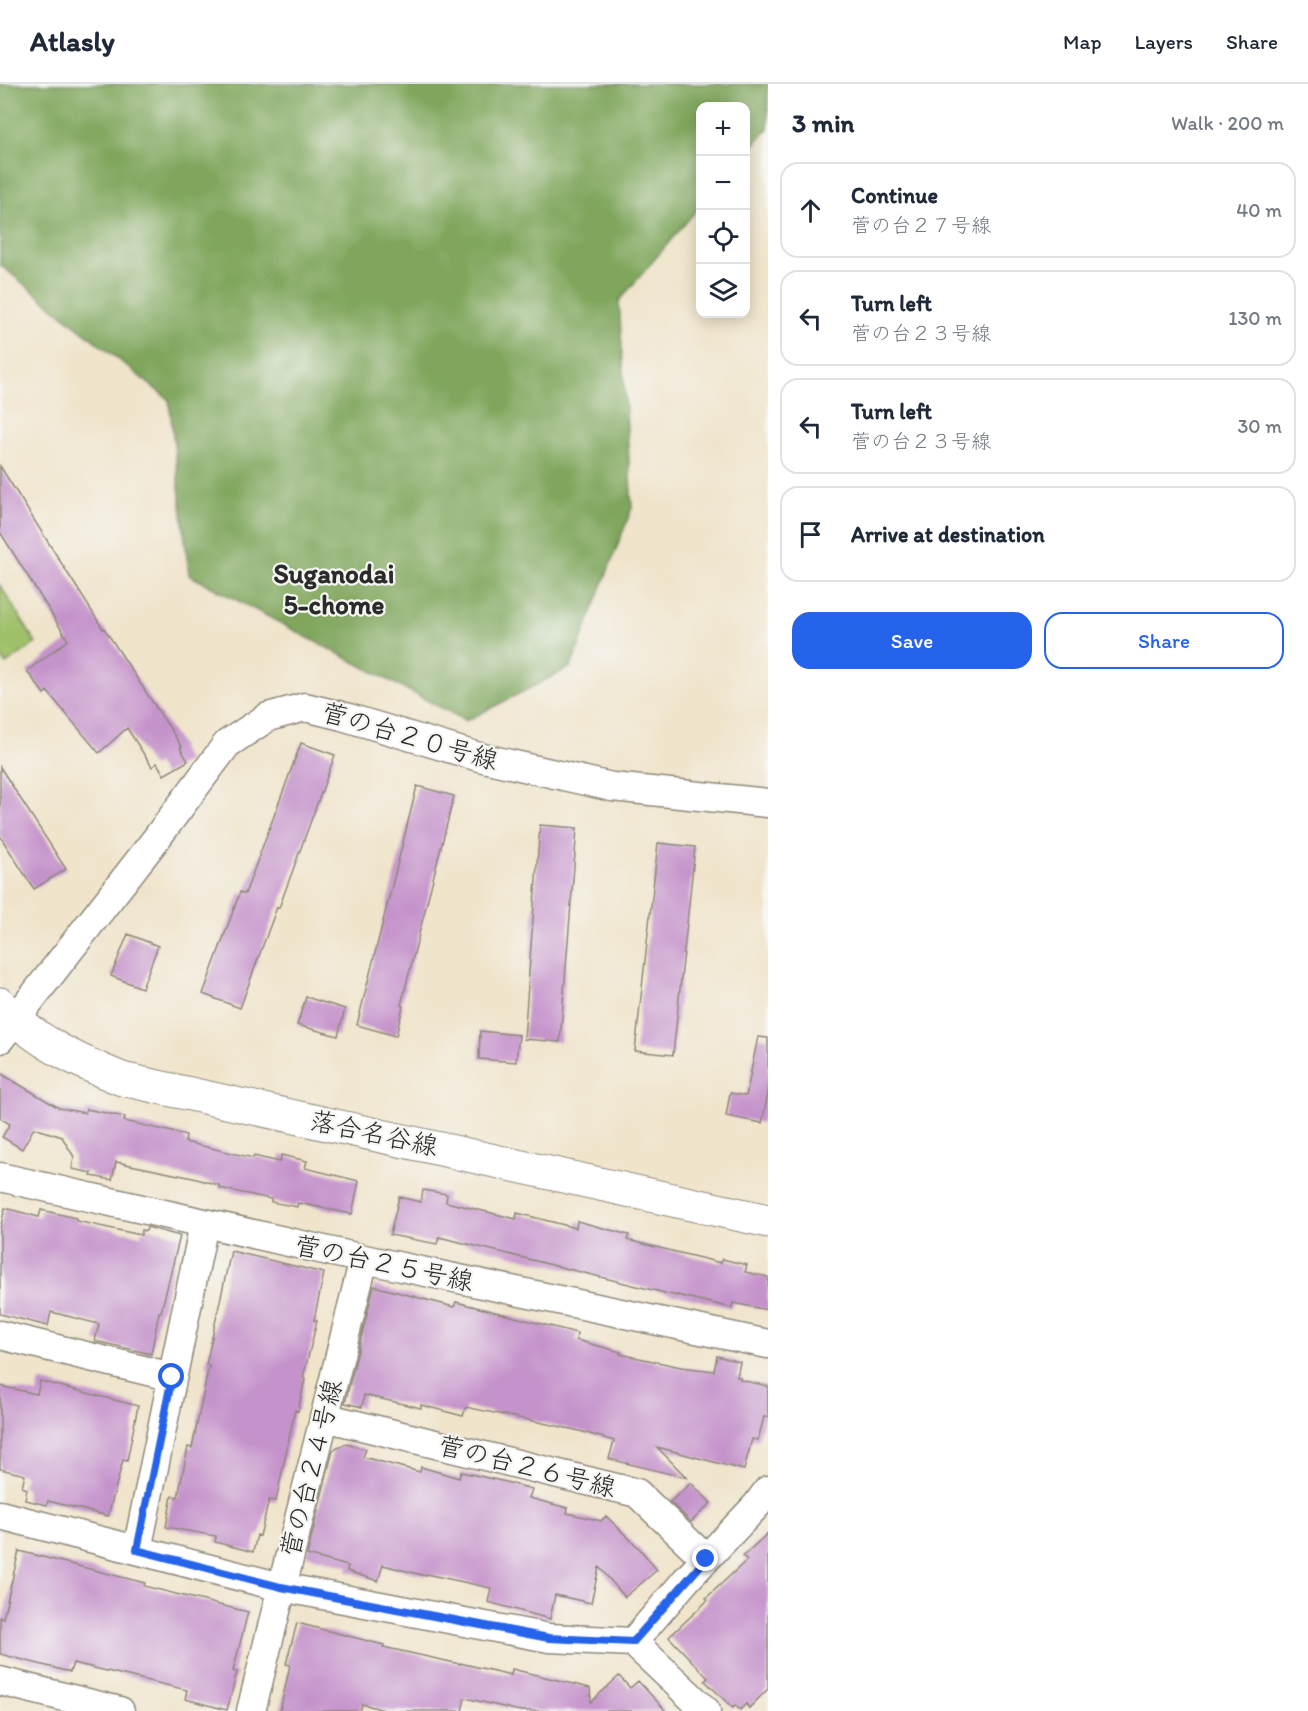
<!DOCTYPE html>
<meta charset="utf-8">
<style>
:root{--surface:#fff;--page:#f2f2f3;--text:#1f2937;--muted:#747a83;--line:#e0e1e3;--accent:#2563eb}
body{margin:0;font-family:Itim,"Klee One",sans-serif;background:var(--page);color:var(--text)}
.controls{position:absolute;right:18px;top:18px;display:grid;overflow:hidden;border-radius:12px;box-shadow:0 3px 15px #0003}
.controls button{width:54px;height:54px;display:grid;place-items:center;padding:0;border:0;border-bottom:2px solid var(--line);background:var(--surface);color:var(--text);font:30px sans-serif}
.stop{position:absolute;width:18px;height:18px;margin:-14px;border:4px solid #2563eb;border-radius:50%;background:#fff}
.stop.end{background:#2563eb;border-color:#fff;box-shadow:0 2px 6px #0008}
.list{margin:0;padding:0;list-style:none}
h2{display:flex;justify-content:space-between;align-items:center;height:78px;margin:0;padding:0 24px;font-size:26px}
h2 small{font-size:20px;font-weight:400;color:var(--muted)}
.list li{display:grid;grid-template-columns:39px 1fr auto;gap:18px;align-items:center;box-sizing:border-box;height:96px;margin:0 12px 12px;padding:0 12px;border:2px solid var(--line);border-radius:18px}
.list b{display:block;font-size:22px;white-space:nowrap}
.list p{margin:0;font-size:20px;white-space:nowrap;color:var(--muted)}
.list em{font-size:20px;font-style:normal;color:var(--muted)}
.actions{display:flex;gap:12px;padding:18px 24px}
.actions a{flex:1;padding:14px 0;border:2px solid var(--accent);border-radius:18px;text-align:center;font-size:21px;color:var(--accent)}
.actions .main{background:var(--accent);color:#fff}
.icon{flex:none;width:33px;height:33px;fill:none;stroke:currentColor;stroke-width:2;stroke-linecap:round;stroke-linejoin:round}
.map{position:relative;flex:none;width:768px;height:1627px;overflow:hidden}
header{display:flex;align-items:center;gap:36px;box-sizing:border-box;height:84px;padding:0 30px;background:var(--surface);border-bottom:2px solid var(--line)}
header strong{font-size:28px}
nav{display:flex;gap:33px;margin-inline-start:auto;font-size:21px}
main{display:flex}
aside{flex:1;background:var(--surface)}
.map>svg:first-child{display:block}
</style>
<header>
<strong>Atlasly</strong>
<nav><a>Map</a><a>Layers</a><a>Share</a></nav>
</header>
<main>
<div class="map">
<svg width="768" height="1627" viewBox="0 0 768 1627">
<rect width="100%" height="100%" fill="#f6f6f2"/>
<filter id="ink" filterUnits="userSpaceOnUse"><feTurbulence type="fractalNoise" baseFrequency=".0167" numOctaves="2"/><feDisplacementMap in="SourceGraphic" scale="12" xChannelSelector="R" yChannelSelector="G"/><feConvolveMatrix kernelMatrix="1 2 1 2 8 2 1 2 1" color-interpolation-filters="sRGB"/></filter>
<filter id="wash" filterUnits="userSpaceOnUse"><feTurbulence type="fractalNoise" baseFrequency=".008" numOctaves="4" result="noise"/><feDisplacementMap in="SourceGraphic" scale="24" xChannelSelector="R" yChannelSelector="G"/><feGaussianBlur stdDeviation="1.35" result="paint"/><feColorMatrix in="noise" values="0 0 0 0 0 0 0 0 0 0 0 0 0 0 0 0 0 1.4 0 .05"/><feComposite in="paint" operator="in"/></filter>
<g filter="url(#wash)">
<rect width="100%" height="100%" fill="#f0e4cb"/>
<path fill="#9fc068" stroke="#65764a" stroke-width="1.5" d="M 0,501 L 36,559 L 6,580 L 0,571 Z"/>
<path fill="#7fa65c" stroke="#556844" stroke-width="1.5" d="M 0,0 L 768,0 L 768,44 L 746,70 L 746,22 L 700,22 L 700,122 L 619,217 L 632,424 L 571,583 L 466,637 L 189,491 L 169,316 L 0,181 Z"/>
<g id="blocks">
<path fill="#c593cb" d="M 0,382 L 103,545 L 104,544 L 182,663 L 180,664 L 188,677 L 164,691 L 157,679 L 152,683 L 127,644 L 99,669 L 47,607 L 44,610 L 27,587 L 68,556 L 0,448 Z
M 301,659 L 335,671 L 279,824 L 277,823 L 240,924 L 203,910 L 240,808 L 245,810 Z
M 0,683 L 66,785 L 34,805 L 0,752 Z
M 417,702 L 454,712 L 401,921 L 403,922 L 396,952 L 357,941 Z
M 540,741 L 577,744 L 560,958 L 524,955 Z
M 658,759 L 695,763 L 673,971 L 635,967 Z
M 128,850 L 158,862 L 142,904 L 111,892 Z
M 306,913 L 345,925 L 338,952 L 297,941 Z
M 480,947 L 519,951 L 516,978 L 479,975 Z
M 758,953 L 768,954 L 768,1009 L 762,1039 L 726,1032 L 730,1009 L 746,1012 Z
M 0,989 L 59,1024 L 85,1029 L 86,1025 L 125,1033 L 124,1037 L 186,1051 L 185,1058 L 253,1074 L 254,1072 L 280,1078 L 281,1071 L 307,1077 L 305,1084 L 359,1097 L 352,1130 L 298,1119 L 297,1123 L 271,1118 L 271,1115 L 219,1104 L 219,1101 L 193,1094 L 116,1078 L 112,1096 L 91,1092 L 92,1089 L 72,1085 L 74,1073 L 62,1053 L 34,1044 L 22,1065 L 2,1053 L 10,1040 L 0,1034 Z
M 423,1106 L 447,1110 L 446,1118 L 516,1135 L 517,1129 L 576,1144 L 577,1137 L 629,1151 L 627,1156 L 721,1179 L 722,1175 L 747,1181 L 745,1188 L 768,1193 L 768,1226 L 733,1219 L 732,1224 L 677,1211 L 677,1212 L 439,1153 L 437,1160 L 390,1151 L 399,1113 L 421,1118 Z
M 5,1124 L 39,1133 L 41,1126 L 76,1134 L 76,1137 L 141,1151 L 142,1146 L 146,1147 L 147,1143 L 180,1152 L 161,1228 L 159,1228 L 151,1270 L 95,1257 L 99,1240 L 51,1228 L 48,1242 L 0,1230 L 0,1145 Z
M 231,1167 L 324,1189 L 314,1236 L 317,1237 L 303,1294 L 305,1295 L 298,1327 L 295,1326 L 276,1417 L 269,1416 L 260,1452 L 257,1451 L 253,1468 L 215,1458 L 216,1452 L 166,1443 L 172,1412 L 178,1413 L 188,1363 L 192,1364 L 209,1282 L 206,1281 Z
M 374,1202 L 454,1223 L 456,1218 L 577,1249 L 576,1256 L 621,1268 L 620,1270 L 681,1283 L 714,1287 L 717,1272 L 740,1278 L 737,1293 L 740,1293 L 740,1296 L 768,1302 L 768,1333 L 764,1333 L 758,1356 L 752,1355 L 744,1386 L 657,1363 L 687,1394 L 609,1375 L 614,1357 L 576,1346 L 466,1323 L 463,1332 L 421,1321 L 421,1324 L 364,1311 L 362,1323 L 345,1319 Z
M 40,1297 L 138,1322 L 127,1377 L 123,1376 L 108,1432 L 48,1417 L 47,1421 L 25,1416 L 27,1405 L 22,1403 L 25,1391 L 0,1385 L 0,1302 L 37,1310 Z
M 346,1360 L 366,1365 L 363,1373 L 420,1388 L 421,1383 L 459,1394 L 461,1388 L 506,1398 L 532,1405 L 529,1414 L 568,1424 L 567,1429 L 601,1437 L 606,1432 L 639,1464 L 657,1486 L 625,1513 L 599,1483 L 591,1519 L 555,1511 L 550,1535 L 488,1518 L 491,1504 L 426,1490 L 426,1492 L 383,1481 L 378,1497 L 347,1487 L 348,1482 L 307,1471 L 333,1366 Z
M 691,1399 L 711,1419 L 691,1438 L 670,1418 Z
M 768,1449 L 768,1605 L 749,1624 L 746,1620 L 740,1626 L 735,1621 L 733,1624 L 705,1597 L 708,1594 L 669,1553 L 708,1516 L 706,1514 L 747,1476 L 743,1472 Z
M 19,1467 L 145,1499 L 144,1502 L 248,1528 L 233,1587 L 237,1588 L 227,1626 L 185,1615 L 187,1606 L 73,1579 L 70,1588 L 0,1570 L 0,1533 L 3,1534 Z
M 297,1539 L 384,1561 L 383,1563 L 460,1580 L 460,1579 L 511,1591 L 512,1585 L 590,1604 L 591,1618 L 619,1592 L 630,1604 L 638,1597 L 666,1627 L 520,1627 L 465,1614 L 462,1627 L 388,1627 L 362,1620 L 360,1627 L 280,1627 L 290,1581 L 286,1580 Z"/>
</g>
</g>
<g filter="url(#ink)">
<use href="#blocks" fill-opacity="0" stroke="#8e887b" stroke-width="1.5"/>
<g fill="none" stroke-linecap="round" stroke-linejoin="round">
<defs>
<path id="minor" d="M 0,955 L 156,755 L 227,660 L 268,633 L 305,623 L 342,632 L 479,673 L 612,703 L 768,719
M 0,1093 L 364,1175 L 768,1260
M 0,1251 L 172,1293
M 324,1333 L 637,1409 L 706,1475
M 0,1431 L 281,1503 L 549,1554 L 633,1558 L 687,1495 L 757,1421 L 768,1406
M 137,1466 L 204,1140
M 633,1558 L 706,1627
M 0,1597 L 120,1627
M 251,1627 L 364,1175"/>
<path id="tertiary" d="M 0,920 C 34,957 75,976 122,995 L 768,1137"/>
</defs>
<use href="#minor" stroke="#8e887b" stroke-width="31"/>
<use href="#tertiary" stroke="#8e887b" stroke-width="35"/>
<use href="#minor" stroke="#fff" stroke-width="28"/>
<use href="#tertiary" stroke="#fff" stroke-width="33"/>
</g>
</g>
<g fill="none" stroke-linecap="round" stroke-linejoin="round" filter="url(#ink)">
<path stroke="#2563eb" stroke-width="8" d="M 172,1293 L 137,1466 L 281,1503 L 549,1554 L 633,1558 L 706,1475"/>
</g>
<g text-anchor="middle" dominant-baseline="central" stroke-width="4.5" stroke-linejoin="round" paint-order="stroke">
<g font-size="26" fill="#2b2b2b" stroke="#f6f6f2">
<text transform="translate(410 652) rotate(16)">菅の台２０号線</text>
<text transform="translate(374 1049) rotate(12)">落合名谷線</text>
<text transform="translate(384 1179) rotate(12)">菅の台２５号線</text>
<text transform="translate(527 1382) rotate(14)">菅の台２６号線</text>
<text transform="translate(311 1384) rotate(-76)">菅の台２４号線</text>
</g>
<g font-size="27" font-weight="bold" fill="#2b2b2b" stroke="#f6f6f2">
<text x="334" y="489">Suganodai<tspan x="334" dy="31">5-chome</tspan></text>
</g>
</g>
</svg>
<div class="controls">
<button>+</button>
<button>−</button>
<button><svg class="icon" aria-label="locate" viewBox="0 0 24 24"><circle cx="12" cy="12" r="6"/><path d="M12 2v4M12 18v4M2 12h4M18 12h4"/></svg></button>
<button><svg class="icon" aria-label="layers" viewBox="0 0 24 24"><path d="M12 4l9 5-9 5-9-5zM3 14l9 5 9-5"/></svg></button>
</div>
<div class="stop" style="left:172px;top:1293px"></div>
<div class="stop end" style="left:706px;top:1475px"></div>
</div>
<aside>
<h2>3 min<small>Walk · 200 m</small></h2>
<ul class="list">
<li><svg class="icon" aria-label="ahead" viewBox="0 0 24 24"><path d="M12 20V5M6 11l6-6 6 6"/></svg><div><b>Continue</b><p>菅の台２７号線</p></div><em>40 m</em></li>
<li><svg class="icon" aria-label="left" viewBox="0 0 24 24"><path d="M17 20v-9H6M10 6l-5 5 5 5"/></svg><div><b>Turn left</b><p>菅の台２３号線</p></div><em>130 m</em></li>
<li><svg class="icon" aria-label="left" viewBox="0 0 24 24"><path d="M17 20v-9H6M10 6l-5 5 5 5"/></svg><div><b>Turn left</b><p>菅の台２３号線</p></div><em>30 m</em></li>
<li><svg class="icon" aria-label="arrive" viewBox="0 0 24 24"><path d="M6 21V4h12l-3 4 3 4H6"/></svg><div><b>Arrive at destination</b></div></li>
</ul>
<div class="actions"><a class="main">Save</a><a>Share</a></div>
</aside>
</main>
